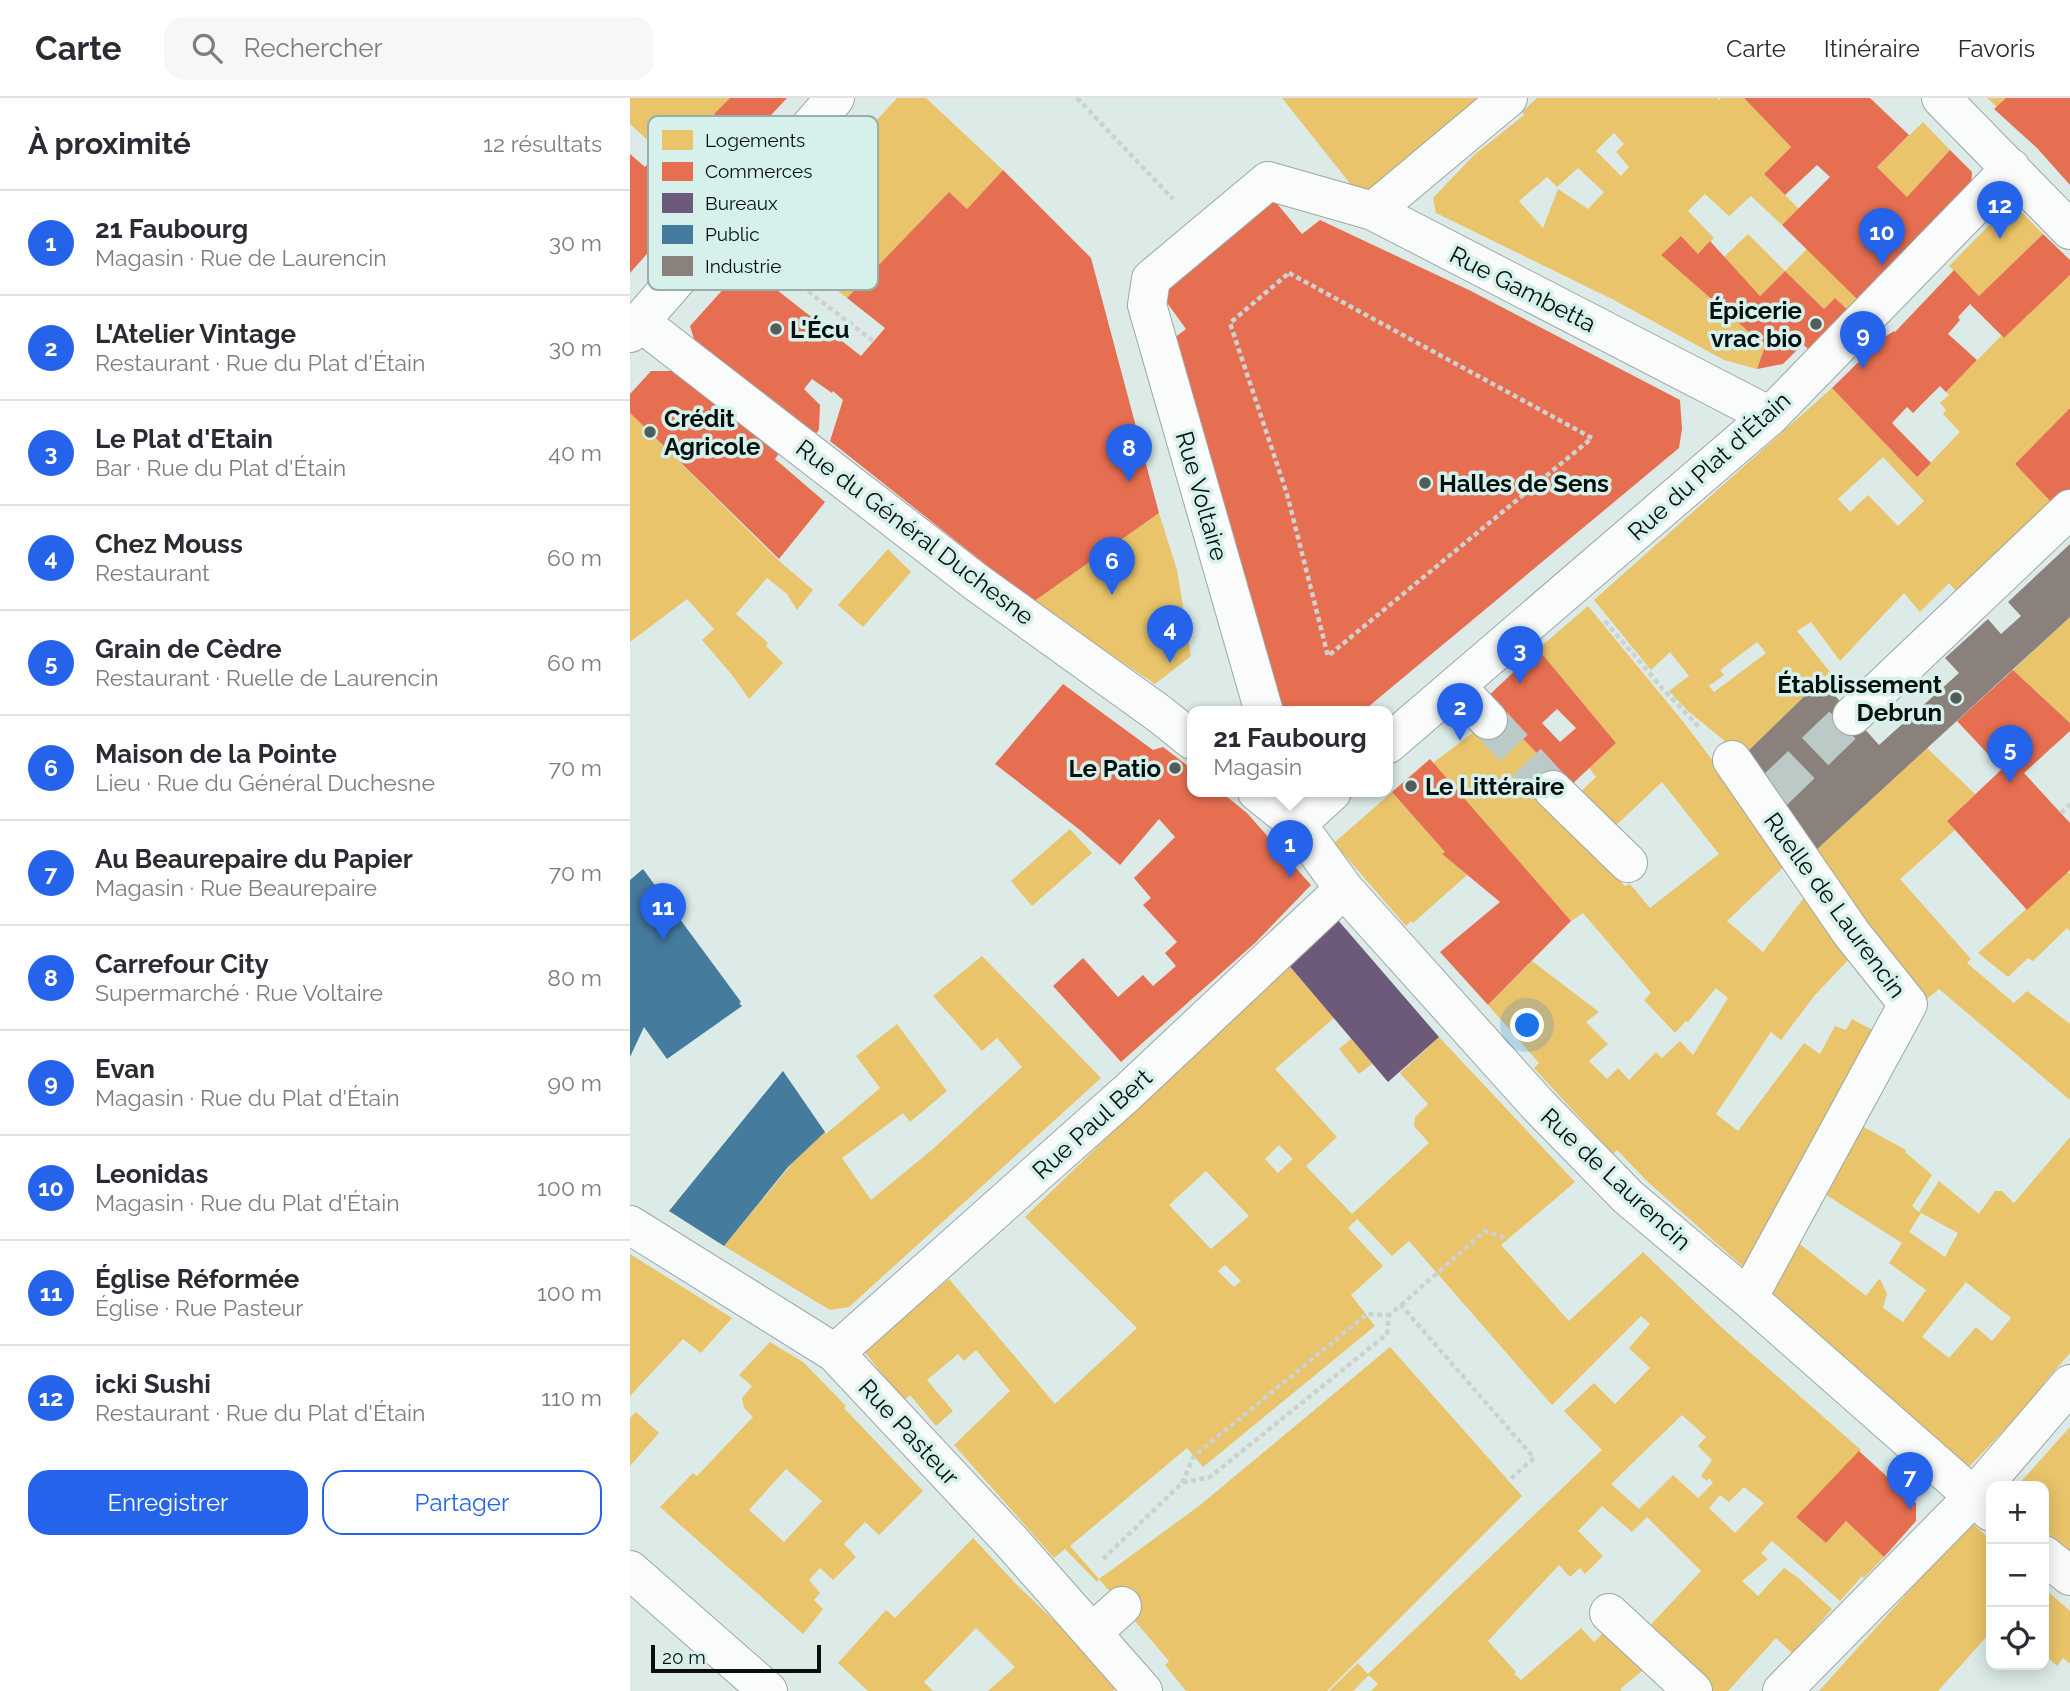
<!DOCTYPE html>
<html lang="fr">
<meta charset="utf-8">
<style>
:root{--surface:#fff;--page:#f7f7f7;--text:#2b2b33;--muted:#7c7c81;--line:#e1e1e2;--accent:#2563eb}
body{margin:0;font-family:Raleway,sans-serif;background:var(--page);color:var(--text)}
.controls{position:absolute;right:21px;bottom:21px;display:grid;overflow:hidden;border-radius:14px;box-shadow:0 4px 18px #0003}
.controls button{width:63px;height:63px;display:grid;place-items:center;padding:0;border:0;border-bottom:2px solid var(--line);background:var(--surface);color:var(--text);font:35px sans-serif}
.scale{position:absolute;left:21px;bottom:18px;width:170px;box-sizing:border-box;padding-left:7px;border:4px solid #07100e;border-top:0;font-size:19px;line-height:24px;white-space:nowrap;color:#07100e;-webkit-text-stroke:5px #d6f1eb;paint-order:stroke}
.you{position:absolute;left:898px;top:928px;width:24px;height:24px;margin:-18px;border:5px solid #fff;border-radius:50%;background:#1a73e8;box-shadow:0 0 0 10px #1a73e833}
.badge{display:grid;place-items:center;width:46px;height:46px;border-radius:50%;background:var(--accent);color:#fff;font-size:23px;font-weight:700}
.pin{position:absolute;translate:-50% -58px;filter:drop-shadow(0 2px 4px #0008)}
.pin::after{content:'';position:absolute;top:37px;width:24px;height:21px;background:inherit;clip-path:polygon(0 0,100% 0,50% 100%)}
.popup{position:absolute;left:557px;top:608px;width:206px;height:91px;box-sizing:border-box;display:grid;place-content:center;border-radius:14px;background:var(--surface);filter:drop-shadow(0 2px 5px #0005);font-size:23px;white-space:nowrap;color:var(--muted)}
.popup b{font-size:26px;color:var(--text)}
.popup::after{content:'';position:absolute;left:50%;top:100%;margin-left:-14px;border:14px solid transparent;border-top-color:var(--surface)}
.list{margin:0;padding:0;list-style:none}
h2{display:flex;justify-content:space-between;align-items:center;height:91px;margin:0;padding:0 28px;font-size:30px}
h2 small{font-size:23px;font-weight:400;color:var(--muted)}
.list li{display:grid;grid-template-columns:46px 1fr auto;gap:21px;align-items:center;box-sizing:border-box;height:105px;padding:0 28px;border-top:2px solid var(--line)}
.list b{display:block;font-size:26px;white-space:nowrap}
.list p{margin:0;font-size:23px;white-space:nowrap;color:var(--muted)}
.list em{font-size:23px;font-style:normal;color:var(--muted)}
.actions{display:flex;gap:14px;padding:21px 28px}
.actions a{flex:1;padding:16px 0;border:2px solid var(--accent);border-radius:21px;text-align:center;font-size:24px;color:var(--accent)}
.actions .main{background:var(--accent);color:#fff}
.icon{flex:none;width:38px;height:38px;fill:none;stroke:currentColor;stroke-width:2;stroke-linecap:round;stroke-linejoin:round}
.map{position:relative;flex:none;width:1440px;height:1593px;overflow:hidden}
header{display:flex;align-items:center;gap:42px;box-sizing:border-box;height:98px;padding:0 35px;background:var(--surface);border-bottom:2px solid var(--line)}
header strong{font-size:33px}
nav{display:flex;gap:38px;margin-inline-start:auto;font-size:24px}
.search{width:490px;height:63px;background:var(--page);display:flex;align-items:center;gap:18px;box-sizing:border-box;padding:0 24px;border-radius:21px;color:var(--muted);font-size:26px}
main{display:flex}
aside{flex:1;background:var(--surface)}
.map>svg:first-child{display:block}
</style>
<header>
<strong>Carte</strong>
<div class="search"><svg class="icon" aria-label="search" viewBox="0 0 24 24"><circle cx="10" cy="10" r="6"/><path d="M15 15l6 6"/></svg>Rechercher</div>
<nav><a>Carte</a><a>Itinéraire</a><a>Favoris</a></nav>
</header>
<main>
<aside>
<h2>À proximité<small>12 résultats</small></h2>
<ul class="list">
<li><span class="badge">1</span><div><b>21 Faubourg</b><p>Magasin · Rue de Laurencin</p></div><em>30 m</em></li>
<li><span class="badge">2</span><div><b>L'Atelier Vintage</b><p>Restaurant · Rue du Plat d'Étain</p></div><em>30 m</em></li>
<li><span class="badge">3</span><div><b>Le Plat d'Etain</b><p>Bar · Rue du Plat d'Étain</p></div><em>40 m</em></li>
<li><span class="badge">4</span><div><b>Chez Mouss</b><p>Restaurant</p></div><em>60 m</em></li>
<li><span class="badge">5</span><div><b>Grain de Cèdre</b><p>Restaurant · Ruelle de Laurencin</p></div><em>60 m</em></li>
<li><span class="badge">6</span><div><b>Maison de la Pointe</b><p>Lieu · Rue du Général Duchesne</p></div><em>70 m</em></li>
<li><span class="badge">7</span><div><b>Au Beaurepaire du Papier</b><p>Magasin · Rue Beaurepaire</p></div><em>70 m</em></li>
<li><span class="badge">8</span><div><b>Carrefour City</b><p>Supermarché · Rue Voltaire</p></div><em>80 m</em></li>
<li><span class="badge">9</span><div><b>Evan</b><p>Magasin · Rue du Plat d'Étain</p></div><em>90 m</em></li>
<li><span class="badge">10</span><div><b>Leonidas</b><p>Magasin · Rue du Plat d'Étain</p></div><em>100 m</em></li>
<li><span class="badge">11</span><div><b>Église Réformée</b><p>Église · Rue Pasteur</p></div><em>100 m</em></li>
<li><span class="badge">12</span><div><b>icki Sushi</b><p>Restaurant · Rue du Plat d'Étain</p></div><em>110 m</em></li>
</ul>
<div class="actions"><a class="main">Enregistrer</a><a>Partager</a></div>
</aside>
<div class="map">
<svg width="1440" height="1593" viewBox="0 0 1440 1593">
<rect width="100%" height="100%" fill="#dcebe8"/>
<path fill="#e9c46a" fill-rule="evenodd" d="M 0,0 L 100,0 L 84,16 L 116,44 L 73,93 L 0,26 Z
M 267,0 L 296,0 L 373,72 L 337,111 L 319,94 L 217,200 L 139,140 Z
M 652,0 L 854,0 L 730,98 Z
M 907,0 L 1087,0 L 1089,2 L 1091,0 L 1114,0 L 1161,49 L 1134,76 L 1169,111 L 1152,127 L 1121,98 L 1099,118 L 1075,96 L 1058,113 L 1084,140 L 1068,156 L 1051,138 L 1031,157 L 1135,248 L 1127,271 L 1094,262 L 984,202 L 806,115 L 803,100 L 844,57 L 894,17 L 892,14 ZM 984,35 L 994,46 L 986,54 L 999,69 L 991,78 L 966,53 ZM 948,70 L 974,94 L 958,111 L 928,91 L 913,130 L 889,103 L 917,79 L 927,89 Z
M 1357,0 L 1376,0 L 1367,9 Z
M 1293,24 L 1320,52 L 1277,99 L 1247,69 Z
M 1382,104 L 1413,136 L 1349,198 L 1319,168 Z
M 1118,136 L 1155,173 L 1130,198 L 1094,159 Z
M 1177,151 L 1229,203 L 1219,213 L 1205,200 L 1194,211 L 1155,173 Z
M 1440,177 L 1440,310 L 1385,366 L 1423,406 L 1327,494 L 1319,485 L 1290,514 L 1274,495 L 1210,563 L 1181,524 L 1167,533 L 1200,574 L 1113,658 L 1058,613 L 1039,593 L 1059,578 L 1040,554 L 1021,572 L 964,502 L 1202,290 L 1287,379 L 1330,334 L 1313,316 L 1316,312 L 1310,305 L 1319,297 L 1316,294 L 1371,238 L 1374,240 ZM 1253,359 L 1294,403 L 1268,428 L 1238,397 L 1220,414 L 1208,401 ZM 1127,544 L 1136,555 L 1084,594 L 1079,588 L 1094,577 L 1090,572 Z
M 0,315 L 148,462 L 183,492 L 167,512 L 157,496 L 137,480 L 106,516 L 138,545 L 136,548 L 153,565 L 119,601 L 103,578 L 72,542 L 84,531 L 57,501 L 0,544 Z
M 529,415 L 547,472 L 561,558 L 525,586 L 403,504 Z
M 258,451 L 281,474 L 233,529 L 208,507 Z
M 958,508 L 1055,626 L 1159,764 L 1097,823 L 1133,854 L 1178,794 L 1221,859 L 1185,897 L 1151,942 L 1141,934 L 1086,1016 L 1108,1033 L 1174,945 L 1190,956 L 1205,928 L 1216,932 L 1222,921 L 1248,935 L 1119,1174 L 1019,1085 L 987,1052 L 983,1056 L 904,970 L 909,965 L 858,907 L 902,863 L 969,914 L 956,924 L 978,946 L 959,963 L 977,981 L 988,970 L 999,982 L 1026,954 L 1032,960 L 1050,943 L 1063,957 L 1098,900 L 1086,890 L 1058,924 L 1056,923 L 1045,935 L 1014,902 L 1021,895 L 953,815 L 941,823 L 803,665 L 870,614 L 932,684 L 913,701 L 995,788 L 1000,786 L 1020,810 L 1089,756 L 1032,684 L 980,733 L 947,697 L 966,679 L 959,670 L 986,645 L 908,551 Z
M 1440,519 L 1440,625 L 1383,572 Z
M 1297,650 L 1345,696 L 1317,723 L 1325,732 L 1270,781 L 1341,861 L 1337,865 L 1384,905 L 1397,893 L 1440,926 L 1440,1002 L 1309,891 L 1297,901 L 1231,828 L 1184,754 Z
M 762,694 L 815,754 L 812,756 L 837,777 L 783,825 L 781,823 L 776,828 L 704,745 Z
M 440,731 L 462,755 L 402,808 L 381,783 Z
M 1437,774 L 1440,776 L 1440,833 L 1437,830 L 1403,863 L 1398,860 L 1378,879 L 1348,855 Z
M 352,858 L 471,980 L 219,1209 L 200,1212 L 94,1148 L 165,1062 L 195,1034 L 196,1036 L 250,990 L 226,958 L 267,926 L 317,993 L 280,1024 L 273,1015 L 212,1060 L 241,1102 L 303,1051 L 392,969 L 367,940 L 352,953 L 303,898 Z
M 657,865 L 704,920 L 645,971 L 707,1039 L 676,1068 L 722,1116 L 799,1045 L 784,1028 L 785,1019 L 798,1006 L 770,975 L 809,939 L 945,1084 L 871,1147 L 939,1223 L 1013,1154 L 1090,1228 L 1231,1352 L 1166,1419 L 1196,1445 L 1216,1423 L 1254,1459 L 1234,1480 L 1232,1478 L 1210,1503 L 1142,1443 L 1131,1455 L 1138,1461 L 1112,1483 L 1128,1498 L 1154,1470 L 1167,1479 L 1202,1511 L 1163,1556 L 1146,1540 L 1098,1593 L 1075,1593 L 1014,1534 L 1071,1473 L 1017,1419 L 1002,1434 L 972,1408 L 948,1433 L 973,1458 L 955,1476 L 950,1470 L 940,1479 L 929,1467 L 858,1543 L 886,1574 L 884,1576 L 891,1582 L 951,1530 L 964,1544 L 978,1530 L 1018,1568 L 990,1591 L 992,1593 L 741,1593 L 748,1586 L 739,1577 L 723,1593 L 699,1593 L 728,1565 L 738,1576 L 972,1352 L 934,1313 L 964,1285 L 985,1306 L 1020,1270 L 999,1250 L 1020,1226 L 1011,1218 L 922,1307 L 779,1143 L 762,1158 L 727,1121 L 718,1130 L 753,1168 L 721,1197 L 745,1228 L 573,1369 L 557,1350 L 440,1448 L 469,1481 L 467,1484 L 435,1451 L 424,1460 L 324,1347 L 380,1293 L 346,1252 L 334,1263 L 328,1256 L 297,1282 L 323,1313 L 306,1328 L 280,1297 L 273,1303 L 234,1253 L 319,1181 L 425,1306 L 507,1230 L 395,1119 ZM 649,1047 L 663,1061 L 648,1075 L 635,1061 ZM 576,1073 L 619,1118 L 581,1151 L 539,1107 ZM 595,1167 L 611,1183 L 604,1189 L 588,1173 ZM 1052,1317 L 1076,1339 L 1068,1348 L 1082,1362 L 1071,1378 L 1077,1383 L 1079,1380 L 1083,1385 L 1068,1400 L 1043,1377 L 1009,1411 L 981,1386 ZM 1114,1389 L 1134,1405 L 1105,1435 L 1079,1410 L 1090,1397 L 1099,1404 Z
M 721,941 L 741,964 L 742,966 L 729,976 L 709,951 Z
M 1230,1027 L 1276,1052 L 1275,1054 L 1302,1077 L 1282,1108 L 1289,1114 L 1309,1083 L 1349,1116 L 1365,1093 L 1372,1093 L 1384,1105 L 1440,1039 L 1440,1255 L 1414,1285 L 1417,1287 L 1381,1328 L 1379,1327 L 1339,1369 L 1140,1193 L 1166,1143 L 1236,1198 L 1249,1181 L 1251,1183 L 1257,1196 L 1253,1210 L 1273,1224 L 1296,1192 L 1259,1165 L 1272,1145 L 1193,1095 ZM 1291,1115 L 1328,1135 L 1315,1159 L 1279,1134 ZM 1336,1184 L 1381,1220 L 1362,1243 L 1346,1229 L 1319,1260 L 1292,1239 Z
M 0,1156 L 102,1220 L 71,1255 L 53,1241 L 0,1298 Z
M 140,1244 L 173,1264 L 216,1308 L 214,1310 L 293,1393 L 249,1437 L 235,1424 L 214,1446 L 226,1459 L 203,1482 L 190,1470 L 179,1482 L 190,1495 L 184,1502 L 193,1511 L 173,1536 L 30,1409 L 63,1375 L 67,1378 L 123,1319 L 114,1310 L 112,1300 L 122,1288 L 109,1277 ZM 156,1371 L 192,1403 L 154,1444 L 119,1412 Z
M 760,1249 L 892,1398 L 697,1593 L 556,1593 L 535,1567 L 539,1563 L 469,1481 L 569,1408 Z
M 6,1314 L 29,1335 L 0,1368 L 0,1320 Z
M 1440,1329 L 1440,1454 L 1414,1432 L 1414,1388 L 1387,1388 Z
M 1341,1424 L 1361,1442 L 1361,1540 L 1358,1537 L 1308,1593 L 1189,1593 Z
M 343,1440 L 388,1488 L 454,1551 L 488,1588 L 483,1593 L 358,1593 L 385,1569 L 346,1530 L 294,1584 L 303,1593 L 238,1593 L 208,1565 L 256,1512 L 265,1520 Z
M 1414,1490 L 1440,1513 L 1440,1566 L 1433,1560 L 1427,1568 L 1414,1556 Z"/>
<path fill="#e76f51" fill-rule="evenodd" d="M 100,0 L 157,0 L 116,44 L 84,16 Z
M 1114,0 L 1240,0 L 1279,37 L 1247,69 L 1277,99 L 1320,52 L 1342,74 L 1341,89 L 1229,203 L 1152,127 L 1200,79 L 1187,67 L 1155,97 L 1134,76 L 1161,49 Z
M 1376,0 L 1440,0 L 1440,87 L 1407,50 L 1364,11 Z
M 29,53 L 73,93 L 0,175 L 0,56 L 15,69 Z
M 373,72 L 461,160 L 529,415 L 403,504 L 200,343 L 213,302 L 203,293 L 202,295 L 182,281 L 174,291 L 190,307 L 189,331 L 187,335 L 152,318 L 64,241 L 60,228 L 115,167 L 231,258 L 255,230 L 217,200 L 319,94 L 337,111 Z
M 640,97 L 672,136 L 690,122 L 841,193 L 1050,302 L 1052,331 L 1049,350 L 732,614 L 650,614 L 540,243 L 556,231 L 527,191 Z
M 1413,136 L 1440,162 L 1440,177 L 1374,240 L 1340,206 L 1328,219 L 1330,222 L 1318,236 L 1347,262 L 1316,294 L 1310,288 L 1283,315 L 1277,309 L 1262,325 L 1301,365 L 1287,379 L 1202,290 L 1253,240 L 1264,233 L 1265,234 L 1324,172 L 1349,198 Z
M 1051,138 L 1068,156 L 1080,143 L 1130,198 L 1155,173 L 1194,211 L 1205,200 L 1219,213 L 1180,253 L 1173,246 L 1153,266 L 1127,271 L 1135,248 L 1031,157 Z
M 21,273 L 44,273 L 151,353 L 145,361 L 195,404 L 149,461 L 0,315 L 0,296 Z
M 1440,310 L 1440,391 L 1423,406 L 1385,366 Z
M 908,551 L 986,645 L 939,689 L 855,601 ZM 927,611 L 946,630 L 930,644 L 912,625 Z
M 1383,572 L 1440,625 L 1440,633 L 1394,675 L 1440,725 L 1440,772 L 1397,812 L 1317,723 L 1372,671 L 1327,623 Z
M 433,586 L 523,652 L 533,649 L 562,671 L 562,694 L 591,694 L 617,715 L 681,787 L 625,845 L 491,964 L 423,888 L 453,860 L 488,899 L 513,877 L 523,888 L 546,868 L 535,855 L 547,844 L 513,807 L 521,800 L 504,780 L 545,739 L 529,721 L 490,767 L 450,732 L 365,666 Z
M 800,661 L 941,823 L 858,907 L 810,854 L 870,804 L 812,756 L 815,754 L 762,694 Z
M 1229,1353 L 1286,1405 L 1286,1423 L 1254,1459 L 1216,1423 L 1196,1445 L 1166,1419 Z"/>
<path fill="#6d597a" d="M 707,821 L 809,939 L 758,984 L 657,865 Z"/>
<path fill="#457b9d" d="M 13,771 L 111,904 L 109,905 L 112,908 L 37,961 L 14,929 L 0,959 L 0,782 Z
M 153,973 L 195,1034 L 158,1069 L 94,1148 L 39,1113 Z"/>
<path fill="#8a817c" d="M 1440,446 L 1440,519 L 1184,754 L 1113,658 L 1191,582 L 1249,647 L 1329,575 L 1315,560 L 1358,521 L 1371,536 L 1391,518 L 1378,504 Z"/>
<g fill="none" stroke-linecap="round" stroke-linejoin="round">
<path stroke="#bccac7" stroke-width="38" stroke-dasharray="38 19" stroke-linecap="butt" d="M 858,622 L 923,692
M 1144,693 L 1222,618"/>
<defs>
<path id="minor" d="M 1311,0 L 1440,132
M 743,113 L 878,0
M 10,224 L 346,484 L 531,617 L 562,642
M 0,235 L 205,0
M 826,588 L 858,622
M 634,614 L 517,207 L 521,181 L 638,83 L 743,113 L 1140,318
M 1222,618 L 1440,411
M 758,646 L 1140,318 L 1381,70
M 1102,662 L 1222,836 L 1278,906 L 1118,1200
M 923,692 L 998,765
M 627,694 L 667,726 L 714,791 L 909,1008 L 998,1099 L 1118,1200 L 1361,1414
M 667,726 L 702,694
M 0,1127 L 205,1255 L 380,1442 L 513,1593
M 205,1255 L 498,994 L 714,791
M 1414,1457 L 1440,1478
M 979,1515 L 1063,1593
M 462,1535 L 492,1508
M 1152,1593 L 1343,1399 L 1440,1286"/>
<path id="major" d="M 0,1472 L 138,1593"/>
</defs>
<use href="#minor" stroke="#9ca7a5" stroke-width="40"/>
<use href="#major" stroke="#9ca7a5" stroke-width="40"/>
<path stroke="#cdd1d0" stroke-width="4.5" stroke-dasharray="5 3.5" stroke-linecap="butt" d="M 447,0 L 543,101
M 131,157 L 243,243
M 659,175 L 962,340 L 698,558 L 657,396 L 600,225 Z
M 975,523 L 1033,591 L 1069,629
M 1431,715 L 1440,706
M 771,1207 L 855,1133 L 878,1141
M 552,1385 L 564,1358 L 737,1216 L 759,1217
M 473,1461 L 552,1385 L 580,1379 L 757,1236 L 759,1217 L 771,1207 L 904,1360 L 878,1383"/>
<use href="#minor" stroke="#fafcfc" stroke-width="38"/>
<use href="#major" stroke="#fafcfc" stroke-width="38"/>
</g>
<g fill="#525d5a" stroke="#d6f1eb" stroke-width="2.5">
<circle cx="1186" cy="226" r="7"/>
<circle cx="146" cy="231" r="7"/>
<circle cx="20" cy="334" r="7"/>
<circle cx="795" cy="385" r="7"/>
<circle cx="1326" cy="600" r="7"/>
<circle cx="545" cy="670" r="7"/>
<circle cx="781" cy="688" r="7"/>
</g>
<g text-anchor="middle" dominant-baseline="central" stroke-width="7" stroke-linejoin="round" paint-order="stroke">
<g font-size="24" fill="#07100e" stroke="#d6f1eb">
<text transform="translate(893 191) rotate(27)">Rue Gambetta</text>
<text transform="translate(1079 368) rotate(-42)">Rue du Plat d'Étain</text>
<text transform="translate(572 398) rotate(74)">Rue Voltaire</text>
<text transform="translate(285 434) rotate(37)">Rue du Général Duchesne</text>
<text transform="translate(1205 807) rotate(54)">Ruelle de Laurencin</text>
<text transform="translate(462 1026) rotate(-42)">Rue Paul Bert</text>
<text transform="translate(986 1081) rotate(43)">Rue de Laurencin</text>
<text transform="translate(279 1334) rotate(47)">Rue Pasteur</text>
</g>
<g font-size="24" font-weight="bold" fill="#07100e" stroke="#d6f1eb" text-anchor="start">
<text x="1172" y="212" text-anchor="end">Épicerie<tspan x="1172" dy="28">vrac bio</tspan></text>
<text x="160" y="231">L'Écu</text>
<text x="34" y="320">Crédit<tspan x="34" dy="28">Agricole</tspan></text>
<text x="809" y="385">Halles de Sens</text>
<text x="1312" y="586" text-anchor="end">Établissement<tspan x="1312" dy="28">Debrun</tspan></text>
<text x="531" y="670" text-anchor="end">Le Patio</text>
<text x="795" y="688">Le Littéraire</text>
</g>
</g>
<rect x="18" y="18" width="230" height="174" rx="10" fill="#d6f1eb" stroke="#98aea9" stroke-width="2"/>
<rect x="32" y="32" width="31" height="20" fill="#e9c46a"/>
<rect x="32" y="64" width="31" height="19" fill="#e76f51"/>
<rect x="32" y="95" width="31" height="20" fill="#6d597a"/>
<rect x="32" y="127" width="31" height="19" fill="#457b9d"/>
<rect x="32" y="158" width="31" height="20" fill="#8a817c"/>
<g font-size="19" fill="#07100e">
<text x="75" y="49">Logements</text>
<text x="75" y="80">Commerces</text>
<text x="75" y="112">Bureaux</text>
<text x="75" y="143">Public</text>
<text x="75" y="175">Industrie</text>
</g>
</svg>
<div class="controls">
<button>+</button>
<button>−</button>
<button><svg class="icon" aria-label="locate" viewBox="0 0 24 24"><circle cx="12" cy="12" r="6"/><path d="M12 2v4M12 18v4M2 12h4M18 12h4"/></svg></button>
</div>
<div class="scale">20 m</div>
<div class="you"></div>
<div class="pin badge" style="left:660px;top:780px">1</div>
<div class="popup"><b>21 Faubourg</b>Magasin</div>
<div class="pin badge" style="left:830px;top:643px">2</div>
<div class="pin badge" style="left:890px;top:586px">3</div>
<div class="pin badge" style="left:540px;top:565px">4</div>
<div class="pin badge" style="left:1380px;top:685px">5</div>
<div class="pin badge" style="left:482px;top:497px">6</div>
<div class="pin badge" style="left:1280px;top:1412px">7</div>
<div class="pin badge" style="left:499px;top:384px">8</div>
<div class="pin badge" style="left:1233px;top:271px">9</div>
<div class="pin badge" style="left:1252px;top:168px">10</div>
<div class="pin badge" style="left:33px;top:843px">11</div>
<div class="pin badge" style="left:1370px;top:141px">12</div>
</div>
</main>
